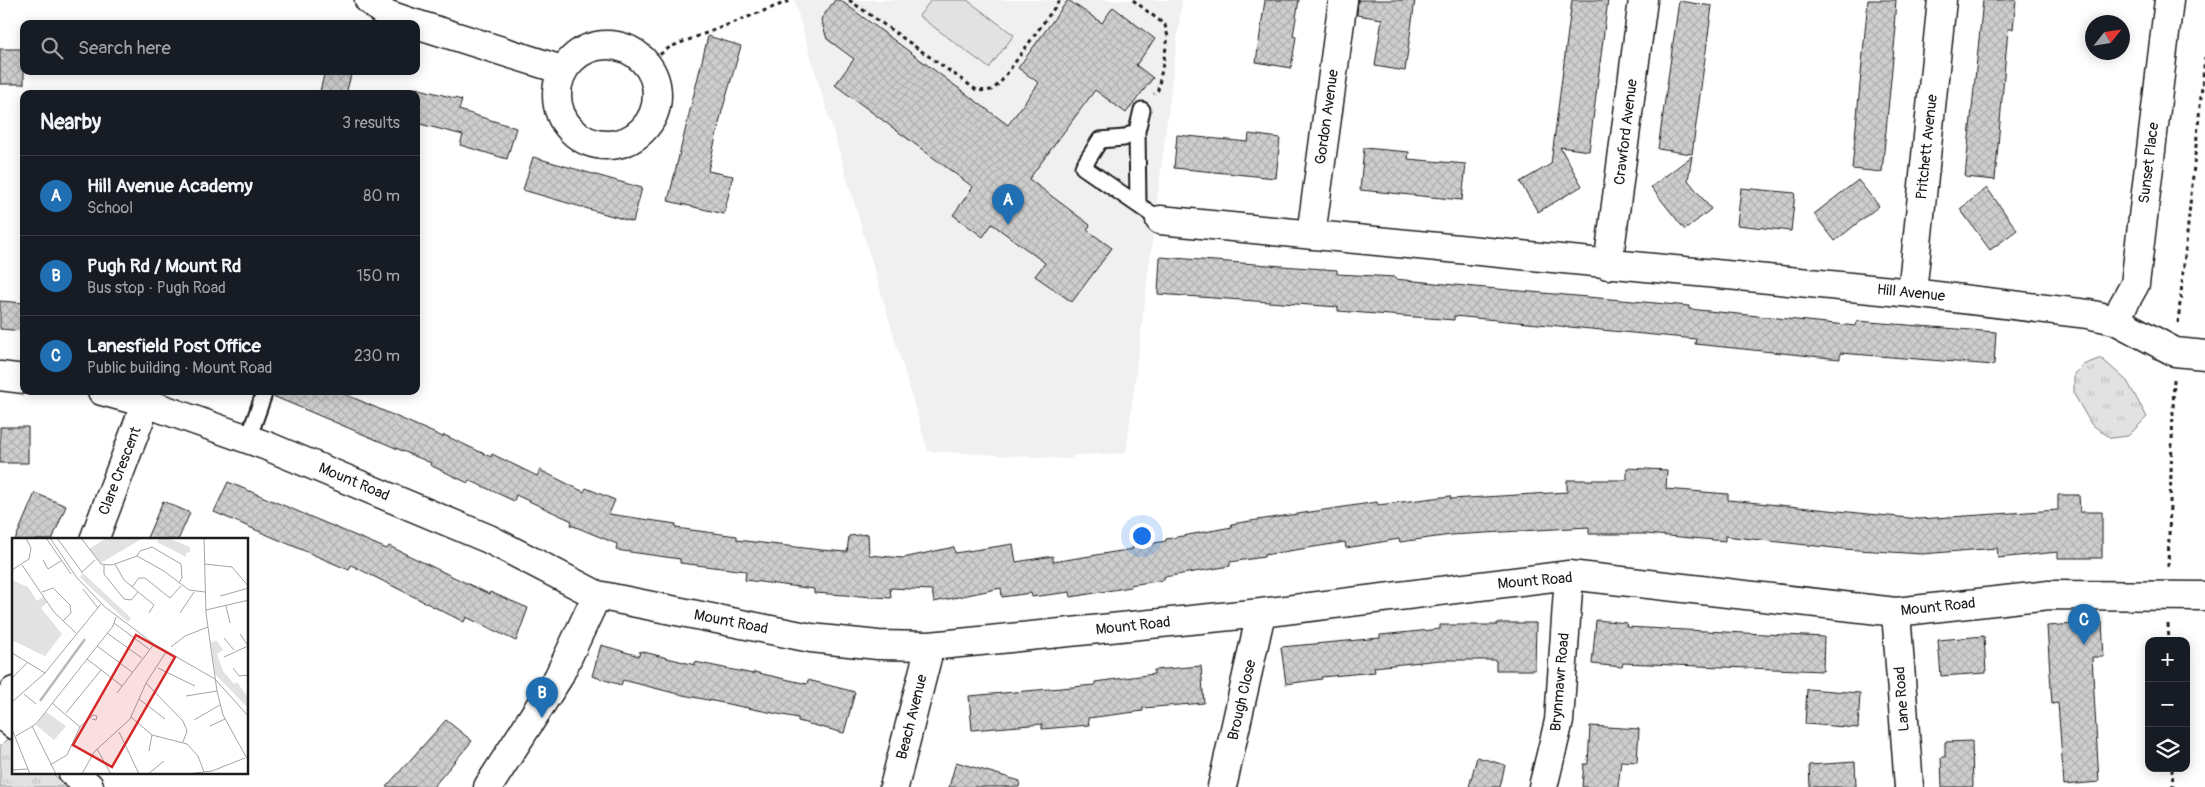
<!DOCTYPE html>
<meta charset="utf-8">
<style>
:root{--surface:#171b24;--page:#242831;--text:#f1f3f6;--muted:#9ea1a6;--line:#363941;--accent:#1f6fb2}
body{margin:0;font-family:Pangolin,sans-serif;background:var(--page);color:var(--text)}
.controls{position:absolute;right:15px;bottom:15px;display:grid;overflow:hidden;border-radius:10px;box-shadow:0 2px 12px #0003}
.controls button{width:45px;height:45px;display:grid;place-items:center;padding:0;border:0;border-bottom:1px solid var(--line);background:var(--surface);color:var(--text);font:25px sans-serif}
.compass{position:absolute;left:2085px;top:15px;width:45px;height:45px;border-radius:50%;background:var(--surface);box-shadow:0 2px 12px #0003;rotate:60deg}
.you{position:absolute;left:1141px;top:535px;width:18px;height:18px;margin:-12px;border:4px solid #fff;border-radius:50%;background:#1a73e8;box-shadow:0 0 0 8px #1a73e833}
.badge{display:grid;place-items:center;width:32px;height:32px;border-radius:50%;background:var(--accent);color:#fff;font-size:16px;font-weight:700}
.pin{position:absolute;translate:-50% -41px;filter:drop-shadow(0 1px 2px #0008)}
.pin::after{content:'';position:absolute;top:26px;width:18px;height:15px;background:inherit;clip-path:polygon(0 0,100% 0,50% 100%)}
.list{margin:0;padding:0;list-style:none}
h2{display:flex;justify-content:space-between;align-items:center;height:65px;margin:0;padding:0 20px;font-size:21px}
h2 small{font-size:16px;font-weight:400;color:var(--muted)}
.list li{display:grid;grid-template-columns:32px 1fr auto;gap:15px;align-items:center;box-sizing:border-box;height:80px;padding:0 20px;border-top:1px solid var(--line)}
.list b{display:block;font-size:19px;white-space:nowrap}
.list p{margin:0;font-size:16px;white-space:nowrap;color:var(--muted)}
.list em{font-size:16px;font-style:normal;color:var(--muted)}
.icon{flex:none;width:28px;height:28px;fill:none;stroke:currentColor;stroke-width:2;stroke-linecap:round;stroke-linejoin:round}
.map{position:relative;flex:none;width:2205px;height:787px;overflow:hidden}
.search{position:absolute;background:var(--surface);box-shadow:0 2px 12px #0003;left:20px;top:20px;width:400px;height:55px;display:flex;align-items:center;gap:12px;box-sizing:border-box;padding:0 18px;border-radius:10px;color:var(--muted);font-size:19px}
.panel{position:absolute;background:var(--surface);box-shadow:0 2px 12px #0003;left:20px;top:90px;width:400px;height:305px;border-radius:10px}
.map>svg:first-child{display:block}
</style>
<div class="map">
<svg width="2205" height="787" viewBox="0 0 2205 787">
<defs>
<pattern id="grass-tufts" width="24" height="20" patternUnits="userSpaceOnUse" patternTransform="scale(1.25)"><rect width="24" height="20" fill="#e2e2e2"/><path d="M3 7l-1-3M5 7V3M7 7l1-3M15 17l-1-3M17 17v-4M19 17l1-3" fill="none" stroke="#c1c1c1"/></pattern>
<pattern id="building-cross-hatch" width="8" height="8" patternUnits="userSpaceOnUse" patternTransform="scale(1.25)"><rect width="8" height="8" fill="#cecece"/><path d="M0 0l8 8M0 8l8-8" fill="none" stroke="#b0b0b0"/></pattern>
</defs>
<rect width="100%" height="100%" fill="#fff"/>
<filter id="ink" filterUnits="userSpaceOnUse"><feTurbulence type="fractalNoise" baseFrequency=".02" numOctaves="2"/><feDisplacementMap in="SourceGraphic" scale="10" xChannelSelector="R" yChannelSelector="G"/><feConvolveMatrix kernelMatrix="1 2 1 2 8 2 1 2 1" color-interpolation-filters="sRGB"/></filter>
<g filter="url(#ink)">
<path fill="#f0f0f0" d="M 794,0 L 1182,0 L 1126,453 L 1075,455 L 1070,459 L 928,451 Z"/>
<path fill="url(#grass-tufts)" stroke="#7f7f7f" d="M 2101,358 L 2127,381 L 2147,417 L 2128,436 L 2111,438 L 2091,424 L 2074,394 L 2074,374 L 2083,365 Z
M 8,738 L 14,742 L 14,773 L 52,773 L 68,787 L 0,787 L 0,746 Z"/>
<path fill="#e2e2e2" stroke="#7f7f7f" d="M 931,0 L 967,0 L 1014,35 L 989,68 L 919,16 Z"/>
<path fill="url(#building-cross-hatch)" stroke="#1c1c1c" d="M 835,0 L 840,0 L 1008,125 L 1039,83 L 1018,68 L 1068,0 L 1102,23 L 1113,7 L 1155,39 L 1136,65 L 1153,78 L 1126,113 L 1095,90 L 1029,179 L 1090,225 L 1087,230 L 1112,248 L 1072,302 L 1035,276 L 1045,263 L 992,224 L 983,237 L 953,215 L 973,187 L 835,85 L 854,59 L 827,39 L 821,19 Z
M 1265,0 L 1299,0 L 1293,36 L 1296,37 L 1291,68 L 1256,62 Z
M 1358,0 L 1415,0 L 1405,71 L 1375,66 L 1382,19 L 1357,15 Z
M 1572,0 L 1608,0 L 1589,151 L 1560,147 L 1582,186 L 1538,212 L 1520,182 L 1551,164 Z
M 1868,0 L 1896,0 L 1894,27 L 1896,27 L 1882,172 L 1852,169 Z
M 1983,0 L 2016,0 L 2013,29 L 2008,29 L 1995,180 L 1965,177 Z
M 1679,1 L 1712,6 L 1692,154 L 1658,149 Z
M 708,36 L 741,46 L 722,111 L 708,171 L 733,176 L 724,214 L 668,201 Z
M 0,49 L 24,49 L 24,84 L 0,84 Z
M 325,71 L 352,71 L 346,94 L 332,94 L 320,91 Z
M 416,88 L 462,100 L 459,110 L 516,128 L 507,159 L 460,145 L 463,135 L 416,123 Z
M 1249,134 L 1280,138 L 1276,178 L 1174,168 L 1177,135 L 1248,142 Z
M 1364,148 L 1409,152 L 1408,159 L 1466,164 L 1462,200 L 1360,190 Z
M 1692,156 L 1688,180 L 1711,209 L 1685,230 L 1651,187 Z
M 533,157 L 642,188 L 633,222 L 523,190 Z
M 1858,180 L 1879,206 L 1835,241 L 1814,214 Z
M 1741,188 L 1795,193 L 1791,231 L 1737,225 Z
M 1987,188 L 2017,230 L 1990,250 L 1960,209 Z
M 1160,257 L 1337,270 L 1337,274 L 1395,277 L 1395,279 L 1475,287 L 1689,306 L 1689,309 L 1856,326 L 1857,321 L 1996,332 L 1994,365 L 1840,353 L 1840,359 L 1695,344 L 1696,339 L 1454,316 L 1454,320 L 1338,311 L 1338,307 L 1158,294 Z
M 0,301 L 24,303 L 24,331 L 0,329 Z
M 274,391 L 338,391 L 443,437 L 444,435 L 491,457 L 492,454 L 537,476 L 540,470 L 584,492 L 586,488 L 615,500 L 609,514 L 676,524 L 676,528 L 737,536 L 737,540 L 821,550 L 847,552 L 849,536 L 868,534 L 869,555 L 903,558 L 954,547 L 955,553 L 1013,544 L 1016,562 L 1053,556 L 1053,562 L 1133,549 L 1132,547 L 1166,541 L 1166,539 L 1232,527 L 1231,524 L 1377,502 L 1378,505 L 1450,496 L 1451,499 L 1567,492 L 1567,480 L 1627,480 L 1627,468 L 1667,470 L 1666,489 L 1728,494 L 1728,500 L 1919,519 L 2058,510 L 2058,495 L 2079,495 L 2080,512 L 2102,512 L 2102,558 L 2058,558 L 2058,552 L 1998,558 L 1997,548 L 1922,554 L 1843,549 L 1725,536 L 1725,541 L 1646,534 L 1589,534 L 1589,527 L 1451,535 L 1400,542 L 1399,539 L 1346,548 L 1345,542 L 1264,555 L 1264,557 L 1230,562 L 1230,566 L 1164,577 L 1164,580 L 1130,585 L 1131,587 L 1071,597 L 1070,592 L 1032,597 L 1031,593 L 1002,597 L 1001,588 L 934,602 L 932,590 L 890,588 L 891,598 L 814,593 L 814,589 L 745,580 L 746,571 L 680,563 L 680,559 L 616,550 L 617,544 L 571,525 L 572,521 L 516,495 L 514,501 L 469,480 L 468,483 L 430,465 L 431,463 L 273,396 Z
M 0,427 L 28,427 L 28,463 L 0,463 Z
M 228,482 L 387,549 L 389,546 L 489,594 L 490,592 L 528,608 L 516,641 L 466,617 L 464,622 L 351,565 L 349,570 L 214,512 Z
M 35,493 L 66,506 L 52,540 L 15,540 Z
M 163,501 L 190,513 L 178,540 L 146,540 Z
M 1596,620 L 1627,623 L 1626,627 L 1824,637 L 1823,671 L 1623,663 L 1622,667 L 1592,664 Z
M 2102,622 L 2104,657 L 2092,657 L 2099,782 L 2064,785 L 2058,703 L 2052,704 L 2047,626 Z
M 1497,623 L 1536,623 L 1535,670 L 1496,670 L 1496,660 L 1440,660 L 1374,667 L 1375,672 L 1321,677 L 1322,679 L 1286,684 L 1281,647 L 1380,638 L 1380,635 L 1440,629 L 1440,625 L 1497,625 Z
M 1984,636 L 1986,673 L 1941,676 L 1938,640 Z
M 601,645 L 639,656 L 640,651 L 695,665 L 695,662 L 753,674 L 754,672 L 807,684 L 808,680 L 855,692 L 844,733 L 798,721 L 798,718 L 678,694 L 623,680 L 621,685 L 592,676 Z
M 1201,666 L 1204,703 L 1143,708 L 1143,711 L 1088,718 L 1089,725 L 1042,729 L 1042,724 L 972,730 L 969,696 L 1095,685 L 1095,682 L 1154,674 L 1154,670 Z
M 1807,689 L 1860,693 L 1858,728 L 1805,724 Z
M 446,720 L 472,741 L 433,787 L 386,787 Z
M 1590,726 L 1639,729 L 1637,762 L 1621,761 L 1618,787 L 1582,787 L 1584,764 L 1588,764 Z
M 1972,741 L 1973,787 L 1942,787 L 1941,757 L 1945,757 L 1945,742 Z
M 1477,757 L 1505,765 L 1500,787 L 1469,787 Z
M 956,762 L 1020,781 L 1019,787 L 949,787 Z
M 1855,762 L 1856,787 L 1810,787 L 1809,765 Z"/>
<g fill="none" stroke-linecap="round" stroke-linejoin="round">
<defs>
<path id="service" d="M 1142,110 L 1137,131 L 1124,138 L 1100,140 L 1083,167 L 1160,220
M 1137,131 L 1138,203
M 248,439 L 265,391"/>
<path id="minor" d="M 369,0 L 386,14 L 415,24
M 416,24 L 562,70
M557 95a50 50 0 1 1 100 0a50 50 0 1 1-100 0Z
M 1160,220 L 1912,293 L 2088,314 L 2115,320 L 2175,352 L 2205,355
M 1311,235 L 1343,0
M 1608,265 L 1643,0
M 1912,293 L 1942,0
M 2115,320 L 2135,284 L 2169,0
M 0,376 L 24,379
M 102,391 L 146,403 L 267,446 L 489,539 L 597,595 L 811,638 L 878,645 L 930,646 L 1261,613 L 1569,575 L 1896,612 L 2049,595 L 2205,596
M 94,540 L 146,403
M 1896,612 L 1909,787
M 14,691 L 0,714 L 14,725
M 73,773 L 89,786
M 488,787 L 558,678 L 597,595
M 894,787 L 930,646
M 1222,787 L 1261,613
M 1543,787 L 1559,721 L 1569,575"/>
</defs>
<use href="#service" stroke="#1c1c1c" stroke-width="19"/>
<use href="#minor" stroke="#1c1c1c" stroke-width="31"/>
<path stroke="#1c1c1c" stroke-width="3" stroke-dasharray="4 4" stroke-linecap="butt" d="M 849,0 L 978,91 L 992,90 L 1000,83 L 1060,0
M 1133,0 L 1165,25 L 1168,37 L 1158,90 L 1154,94
M 647,64 L 670,47 L 792,0
M 2178,323 L 2205,57
M 2168,567 L 2174,379
M 2168,624 L 2169,641
M 2172,768 L 2173,787"/>
<use href="#service" stroke="#fff" stroke-width="15"/>
<use href="#minor" stroke="#fff" stroke-width="28"/>
</g>
</g>
<g text-anchor="middle" dominant-baseline="central" stroke-width="4" stroke-linejoin="round" paint-order="stroke">
<g font-size="15" fill="#1c1c1c" stroke="#fff">
<text transform="translate(1327 117) rotate(-82)">Gordon Avenue</text>
<text transform="translate(1626 132) rotate(-83)">Crawford Avenue</text>
<text transform="translate(1927 147) rotate(-84)">Pritchett Avenue</text>
<text transform="translate(2149 163) rotate(-83)">Sunset Place</text>
<text transform="translate(1911 293) rotate(6)">Hill Avenue</text>
<text transform="translate(120 471) rotate(-69)">Clare Crescent</text>
<text transform="translate(354 482) rotate(23)">Mount Road</text>
<text transform="translate(1535 581) rotate(-5)">Mount Road</text>
<text transform="translate(1938 607) rotate(-6)">Mount Road</text>
<text transform="translate(731 622) rotate(11)">Mount Road</text>
<text transform="translate(1133 626) rotate(-6)">Mount Road</text>
<text transform="translate(1560 682) rotate(-85)">Brynmawr Road</text>
<text transform="translate(1902 699) rotate(-94)">Lane Road</text>
<text transform="translate(1242 700) rotate(-77)">Brough Close</text>
<text transform="translate(912 717) rotate(-76)">Beach Avenue</text>
</g>
</g>
<g transform="translate(12 538)">
<rect width="236" height="236" fill="#fff"/>
<path d="M 94,0 L 131,0 L 89,25 L 77,11 ZM 147,0 L 156,0 L 178,9 L 178,14 L 174,15 L 174,19 L 145,4 ZM 71,35 L 119,80 L 116,84 L 77,48 L 68,39 ZM 0,42 L 16,49 L 25,63 L 31,59 L 35,65 L 29,70 L 50,96 L 33,118 L 0,102 ZM 34,174 L 54,188 L 42,202 L 24,187 Z" fill="#e2e2e2"/>
<path d="M 15,58 L 18,62 L 11,71 L 10,79 L 27,97 L 43,105 L 33,118 L 0,102 L 0,71 ZM 205,103 L 211,112 L 205,116 L 211,133 L 222,146 L 225,144 L 236,160 L 236,170 L 203,136 L 199,104 Z" fill="#e2e2e2"/>
<path d="M 107,3 L 111,11 L 95,20 L 90,13 Z" fill="#e2e2e2"/>
<path fill="none" stroke="#b8b8b8" stroke-width="2.5" d="M 28,163 L 73,101"/>
<path fill="none" stroke="#a4a4a4" stroke-width="1" d="M 34,0 L 59,36M 38,0 L 65,40 L 93,69 L 142,106 L 203,141 L 237,179M 45,0 L 70,34M 69,0 L 89,26 L 100,27 L 125,18 L 152,33 L 177,52 L 193,54M 192,0 L 194,75 L 205,153 L 211,177 L 237,224M 125,18 L 128,13 L 140,9 L 169,26 L 170,40 L 167,45M 31,22 L 36,31 L 49,23M 103,26 L 112,42 L 142,67 L 137,75M 193,26 L 220,29 L 237,49M 10,27 L 42,74 L 64,95M 92,27 L 92,36 L 112,61 L 119,62 L 126,54M 0,32 L 17,21 L 19,10 L 14,0M 69,35 L 83,22M 120,49 L 127,40 L 133,40 L 158,60 L 169,48M 71,51 L 86,70M 30,54 L 41,50 L 58,67 L 59,75 L 51,83M 208,58 L 237,50M 214,68 L 218,85M 194,72 L 237,62M 168,75 L 182,54M 102,85 L 137,111M 95,95 L 130,120M 228,96 L 237,109M 212,100 L 222,112M 85,108 L 120,134M 159,109 L 173,98 L 196,89M 0,115 L 33,135M 212,119 L 236,108M 75,121 L 110,148M 146,130 L 183,148M 221,130 L 227,138 L 237,137M 0,140 L 16,124M 134,145 L 171,183 L 175,193 L 171,204M 105,155 L 142,106M 12,156 L 24,166M 174,158 L 205,153M 127,161 L 153,181M 0,164 L 33,135 L 89,66M 54,175 L 89,132M 119,179 L 140,197 L 175,206 L 186,218 L 192,234M 182,182 L 208,167M 20,188 L 44,236M 198,188 L 213,181M 68,189 L 81,177 L 85,178 L 84,182 L 80,181M 0,191 L 18,236M 107,194 L 127,236M 4,198 L 24,186 L 101,88 L 104,79M 85,211 L 99,236M 137,213 L 140,197M 38,227 L 55,217 L 68,189 L 40,165M 0,232 L 16,231M 70,236 L 82,214 L 118,181 L 134,145 L 154,114M 136,236 L 152,223M 175,236 L 200,233 L 233,220"/>
<path fill="#d62828" fill-opacity="0.15" stroke="#d62828" stroke-width="2.5" d="M 124,97 L 163,119 L 100,229 L 61,207 Z"/>
<rect width="236" height="236" fill="none" stroke="#1c1c1c" stroke-width="2.5"/>
</g>
</svg>
<div class="controls">
<button>+</button>
<button>−</button>
<button><svg class="icon" aria-label="layers" viewBox="0 0 24 24"><path d="M12 4l9 5-9 5-9-5zM3 14l9 5 9-5"/></svg></button>
</div>
<svg class="compass" viewBox="-18 -18 36 36"><path d="M0-13l5 13h-10z" fill="#e53935"/><path d="M0 13l5-13h-10z" fill="#9ea1a6"/></svg>
<div class="you"></div>
<div class="pin badge" style="left:1008px;top:225px">A</div>
<div class="pin badge" style="left:542px;top:718px">B</div>
<div class="pin badge" style="left:2084px;top:645px">C</div>
<div class="search"><svg class="icon" aria-label="search" viewBox="0 0 24 24"><circle cx="10" cy="10" r="6"/><path d="M15 15l6 6"/></svg>Search here</div>
<section class="panel">
<h2>Nearby<small>3 results</small></h2>
<ul class="list">
<li><span class="badge">A</span><div><b>Hill Avenue Academy</b><p>School</p></div><em>80 m</em></li>
<li><span class="badge">B</span><div><b>Pugh Rd / Mount Rd</b><p>Bus stop · Pugh Road</p></div><em>150 m</em></li>
<li><span class="badge">C</span><div><b>Lanesfield Post Office</b><p>Public building · Mount Road</p></div><em>230 m</em></li>
</ul>
</section>
</div>
